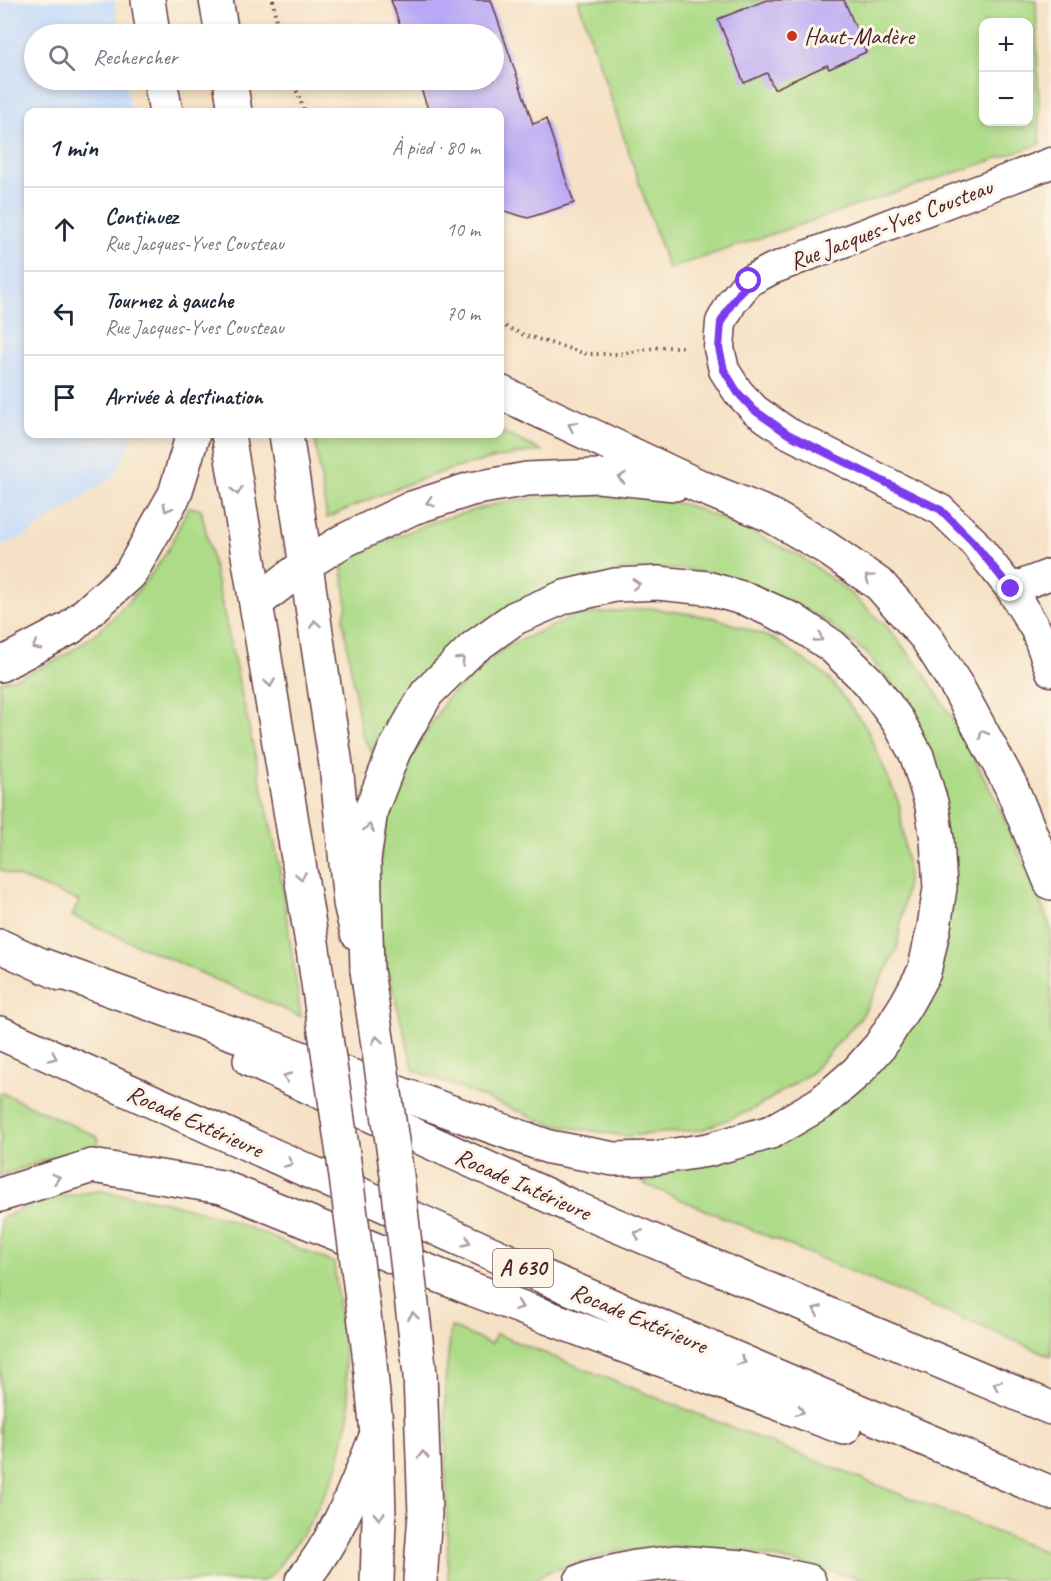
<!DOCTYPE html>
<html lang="fr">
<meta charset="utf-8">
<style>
:root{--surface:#fff;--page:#f2f2f3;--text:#1f2937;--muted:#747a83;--line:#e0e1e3}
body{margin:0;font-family:Caveat,sans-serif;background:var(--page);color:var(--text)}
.controls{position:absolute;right:18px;top:18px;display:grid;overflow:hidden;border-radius:12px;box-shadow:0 3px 9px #0003}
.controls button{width:54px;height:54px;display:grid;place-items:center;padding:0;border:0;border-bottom:2px solid var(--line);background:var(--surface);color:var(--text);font:30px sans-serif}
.stop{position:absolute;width:18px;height:18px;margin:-14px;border:4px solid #7c3aed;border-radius:50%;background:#fff}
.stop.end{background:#7c3aed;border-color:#fff;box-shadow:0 2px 6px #0008}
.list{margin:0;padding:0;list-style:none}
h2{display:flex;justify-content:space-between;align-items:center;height:78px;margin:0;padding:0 24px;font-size:26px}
h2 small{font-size:20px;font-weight:400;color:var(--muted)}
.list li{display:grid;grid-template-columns:39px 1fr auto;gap:18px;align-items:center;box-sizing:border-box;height:84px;padding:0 24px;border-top:2px solid var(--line)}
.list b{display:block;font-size:22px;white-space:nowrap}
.list p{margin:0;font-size:20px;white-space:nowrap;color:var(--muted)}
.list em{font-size:20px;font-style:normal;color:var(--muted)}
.icon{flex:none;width:33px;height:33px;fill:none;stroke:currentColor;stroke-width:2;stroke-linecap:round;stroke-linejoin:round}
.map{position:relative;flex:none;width:1051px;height:1581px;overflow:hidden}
.search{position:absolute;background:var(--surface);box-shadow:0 3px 9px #0003;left:24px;top:24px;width:480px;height:66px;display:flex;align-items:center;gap:15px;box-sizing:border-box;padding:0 21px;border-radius:33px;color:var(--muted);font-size:22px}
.panel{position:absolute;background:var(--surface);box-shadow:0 3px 9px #0003;left:24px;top:108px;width:480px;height:330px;border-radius:12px}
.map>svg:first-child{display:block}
</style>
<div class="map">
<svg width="1051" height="1581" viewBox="0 0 1051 1581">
<rect width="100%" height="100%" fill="#fcf5e5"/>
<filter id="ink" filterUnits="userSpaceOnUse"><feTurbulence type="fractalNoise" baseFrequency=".0167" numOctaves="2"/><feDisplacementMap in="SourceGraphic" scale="12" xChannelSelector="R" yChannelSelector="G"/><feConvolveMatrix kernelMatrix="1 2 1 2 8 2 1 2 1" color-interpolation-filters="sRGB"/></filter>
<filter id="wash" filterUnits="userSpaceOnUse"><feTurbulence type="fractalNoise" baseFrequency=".008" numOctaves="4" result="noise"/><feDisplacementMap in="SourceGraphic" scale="24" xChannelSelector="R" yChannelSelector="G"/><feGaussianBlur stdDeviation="1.35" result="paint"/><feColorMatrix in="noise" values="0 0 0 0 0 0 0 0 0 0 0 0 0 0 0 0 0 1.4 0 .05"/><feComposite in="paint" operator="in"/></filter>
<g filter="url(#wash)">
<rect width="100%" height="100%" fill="#f5e1c5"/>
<path fill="#c8ddf9" d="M 0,0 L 114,0 L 119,34 L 34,34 L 34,80 L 126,80 L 130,112 L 28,112 L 28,434 L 135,434 L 115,475 L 26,536 L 0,545 Z"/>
<path fill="#addb87" stroke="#7c7d59" stroke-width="1.5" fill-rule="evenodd" d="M 578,0 L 1036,0 L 1040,144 L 668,269 ZM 984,22 L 1028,22 L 1028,122 L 984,122 Z
M 500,431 L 542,451 C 466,458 395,487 327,518 L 314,434 L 500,434 Z
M 567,493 L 631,494 L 687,505 L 739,526 L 800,556 L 848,591 L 888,628 L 921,669 L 960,730 L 1000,809 L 1051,928 L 1051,1356 L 644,1184 L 645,1173 L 779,1139 L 942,949 L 923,743 L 900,695 L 867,654 L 829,623 L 785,599 L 743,581 L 686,569 L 624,569 L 428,671 L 388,724 L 372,752 L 362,736 L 343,620 L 347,605 L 341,560 L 432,522 L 503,502 Z
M 188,507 L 201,509 L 279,864 L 301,1017 L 72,916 L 79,901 L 0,870 L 0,682 C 71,665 124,615 164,556 C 174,541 180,523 188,507 Z
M 650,608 L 716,618 L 774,639 L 827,676 L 866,727 L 899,803 L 908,875 L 897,949 L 862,1016 L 811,1073 L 754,1109 L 701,1130 L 625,1136 L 553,1125 L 414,1070 L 381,945 L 375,897 L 385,828 L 407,763 L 448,697 L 507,646 L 578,615 Z
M 0,1092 L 98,1137 L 98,1149 L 51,1158 L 0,1176 Z
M 99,1191 L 163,1201 L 227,1219 L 334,1263 L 350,1412 L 337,1469 L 310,1523 L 275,1571 L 264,1581 L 0,1581 L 0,1219 L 43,1199 Z
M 451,1327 L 491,1344 L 496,1334 L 1051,1554 L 1051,1581 L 872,1581 L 749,1552 L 668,1547 L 618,1551 L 548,1572 L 533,1581 L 448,1581 L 445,1385 Z"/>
<g id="blocks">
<path fill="#b9a8f5" d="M 391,0 L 491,0 L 533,124 L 546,119 L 574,203 L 528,218 L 500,210 L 500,112 L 429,112 L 418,80 L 494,80 L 494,34 L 403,34 Z
M 767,0 L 844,0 L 866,52 L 829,69 L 827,65 L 774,89 L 767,73 L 744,83 L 718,19 Z"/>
</g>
</g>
<g filter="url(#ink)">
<use href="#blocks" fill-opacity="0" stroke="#643c42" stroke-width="1.5"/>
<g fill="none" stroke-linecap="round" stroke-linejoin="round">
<defs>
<path id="street" d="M 1051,163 L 772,269 L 749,281 L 732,302 L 721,322 L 719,348 L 724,370 L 738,392 L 755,410 L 788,433 L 941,510 L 973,541 L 1011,589 L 1036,630 L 1051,671
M 1011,589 L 1051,574"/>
<path id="secondary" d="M 148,0 L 153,34
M 216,0 L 222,34
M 160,80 L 166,112
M 230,80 L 235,112
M 228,434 L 313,949
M 286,434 L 336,765 L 350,903 L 357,933
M 369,1353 L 377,1434 L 379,1519 L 377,1581
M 420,1581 L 425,1514 L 420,1374"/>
<path id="highway" d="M 500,392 L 701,487 L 770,515 L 825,547 L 880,585 L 926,637 L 958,688 L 1011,786 L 1051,883
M 256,603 L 306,564 L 343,541 L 412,508 L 471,489 L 527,479 L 598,476 L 675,484
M 0,665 L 70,628 L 130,574 L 175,494 L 193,434
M 0,946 L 61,974
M 42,965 L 549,1147 L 614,1159 L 655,1158 L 708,1150 L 771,1132 L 821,1103 L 857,1072 L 880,1046 L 907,1003 L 924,972 L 934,927 L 940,888 L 937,839 L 932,806 L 917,756 L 898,721 L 869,682 L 832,646 L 793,620 L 749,600 L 707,588 L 658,583 L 615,585 L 564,597 L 515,618 L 473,648 L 427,693 L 394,751 L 371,810 L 364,860 L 367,970
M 0,1033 L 549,1279 L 1051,1493
M 250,1060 L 575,1208 L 1051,1408
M 0,1195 L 92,1166 L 222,1187 L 472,1289 L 844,1428
M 302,1581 C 338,1537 356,1486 377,1434
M 581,1581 L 590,1577 L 635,1567 L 675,1562 L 743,1567 L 809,1581"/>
</defs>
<use href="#street" stroke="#643c42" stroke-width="33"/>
<use href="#secondary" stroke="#643c42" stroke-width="36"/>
<use href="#highway" stroke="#643c42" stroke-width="36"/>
<path stroke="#643c42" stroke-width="4" stroke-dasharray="1.5 4.5" stroke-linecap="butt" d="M 273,0 L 278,34
M 292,80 L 305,112
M 500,324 L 524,335 L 587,354 L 619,354 L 660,347 L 685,347"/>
<use href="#street" stroke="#fff" stroke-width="30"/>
<use href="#secondary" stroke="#fff" stroke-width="33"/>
<use href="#highway" stroke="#fff" stroke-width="33"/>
<defs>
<path id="secondary-bridge" d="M 313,949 L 343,1154 L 369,1353
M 367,970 L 397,1175 L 420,1374"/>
</defs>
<use href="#secondary-bridge" stroke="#643c42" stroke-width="36" stroke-linecap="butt"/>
<use href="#secondary-bridge" stroke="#fff" stroke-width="33"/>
</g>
<defs><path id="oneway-chevron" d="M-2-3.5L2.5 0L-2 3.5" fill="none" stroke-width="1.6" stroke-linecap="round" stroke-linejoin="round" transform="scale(1.5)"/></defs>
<g stroke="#ae9aa0">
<use href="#oneway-chevron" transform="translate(572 426) rotate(-155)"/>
<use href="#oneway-chevron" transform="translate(622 478) rotate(-174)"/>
<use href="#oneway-chevron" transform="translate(237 491) rotate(80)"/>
<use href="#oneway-chevron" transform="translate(430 502) rotate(162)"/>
<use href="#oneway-chevron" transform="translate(167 508) rotate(119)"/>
<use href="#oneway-chevron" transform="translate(869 578) rotate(-145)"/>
<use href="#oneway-chevron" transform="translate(636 584) rotate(-3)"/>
<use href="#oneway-chevron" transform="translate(315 624) rotate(-99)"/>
<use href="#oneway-chevron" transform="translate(819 638) rotate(34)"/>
<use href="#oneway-chevron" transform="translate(36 646) rotate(152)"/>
<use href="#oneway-chevron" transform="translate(461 660) rotate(-45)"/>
<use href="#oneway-chevron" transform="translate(270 683) rotate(81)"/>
<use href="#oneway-chevron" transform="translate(983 734) rotate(-118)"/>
<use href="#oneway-chevron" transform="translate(369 828) rotate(-81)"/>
<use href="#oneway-chevron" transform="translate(301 876) rotate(81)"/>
<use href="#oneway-chevron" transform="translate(377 1040) rotate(-98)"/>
<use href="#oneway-chevron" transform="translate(53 1057) rotate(24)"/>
<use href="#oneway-chevron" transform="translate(287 1077) rotate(-156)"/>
<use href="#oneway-chevron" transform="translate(289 1163) rotate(24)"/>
<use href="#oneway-chevron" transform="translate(56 1178) rotate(-17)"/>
<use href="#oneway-chevron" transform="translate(638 1234) rotate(-157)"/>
<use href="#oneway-chevron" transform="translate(467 1242) rotate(24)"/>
<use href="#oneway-chevron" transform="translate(519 1306) rotate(20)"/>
<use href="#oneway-chevron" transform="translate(817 1310) rotate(-157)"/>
<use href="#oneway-chevron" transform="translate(413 1316) rotate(-96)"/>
<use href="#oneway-chevron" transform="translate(742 1361) rotate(23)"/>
<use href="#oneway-chevron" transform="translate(997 1385) rotate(-157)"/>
<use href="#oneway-chevron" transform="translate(800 1411) rotate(20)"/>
<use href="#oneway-chevron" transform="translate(423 1455) rotate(-92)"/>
<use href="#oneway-chevron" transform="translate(379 1516) rotate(90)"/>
</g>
</g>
<g fill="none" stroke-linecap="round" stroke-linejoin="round" filter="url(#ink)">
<path stroke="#7c3aed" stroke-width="8" d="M 749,281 L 732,303 L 721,322 L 719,348 L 724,370 L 738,393 L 754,410 L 788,434 L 941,510 L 973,542 L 1011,589"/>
</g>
<circle fill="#c8321e" stroke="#fcf5e5" stroke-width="2" cx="792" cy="36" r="6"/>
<g text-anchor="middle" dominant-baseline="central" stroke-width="6" stroke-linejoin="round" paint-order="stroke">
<rect fill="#fcf5e5" stroke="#7f5f63" stroke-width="1.5" x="493" y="1249" width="60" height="38" rx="4.5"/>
<g font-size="22" font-weight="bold" fill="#4a1f2b">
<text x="523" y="1268">A 630</text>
</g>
<g font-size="24" fill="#4a1f2b" stroke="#fcf5e5" text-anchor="start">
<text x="804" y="36">Haut-Madère</text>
</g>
<g font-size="24" fill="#4a1f2b" stroke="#fcf5e5">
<text transform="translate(891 224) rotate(-21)">Rue Jacques-Yves Cousteau</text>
<text transform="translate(195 1121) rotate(24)">Rocade Extérieure</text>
<text transform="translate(523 1184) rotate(24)">Rocade Intérieure</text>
<text transform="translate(639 1318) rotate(23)">Rocade Extérieure</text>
</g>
</g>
</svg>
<div class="controls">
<button>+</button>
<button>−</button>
</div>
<div class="stop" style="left:749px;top:281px"></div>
<div class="stop end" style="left:1011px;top:589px"></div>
<div class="search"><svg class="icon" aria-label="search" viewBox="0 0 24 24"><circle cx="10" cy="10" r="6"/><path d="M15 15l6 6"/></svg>Rechercher</div>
<section class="panel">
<h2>1 min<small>À pied · 80 m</small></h2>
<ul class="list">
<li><svg class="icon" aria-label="ahead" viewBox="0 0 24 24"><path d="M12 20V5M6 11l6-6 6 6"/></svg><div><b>Continuez</b><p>Rue Jacques-Yves Cousteau</p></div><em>10 m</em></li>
<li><svg class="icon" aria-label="left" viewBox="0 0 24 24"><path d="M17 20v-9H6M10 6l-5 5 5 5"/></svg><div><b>Tournez à gauche</b><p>Rue Jacques-Yves Cousteau</p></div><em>70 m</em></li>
<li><svg class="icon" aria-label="arrive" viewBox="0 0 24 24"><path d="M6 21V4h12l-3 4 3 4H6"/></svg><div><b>Arrivée à destination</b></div></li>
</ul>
</section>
</div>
